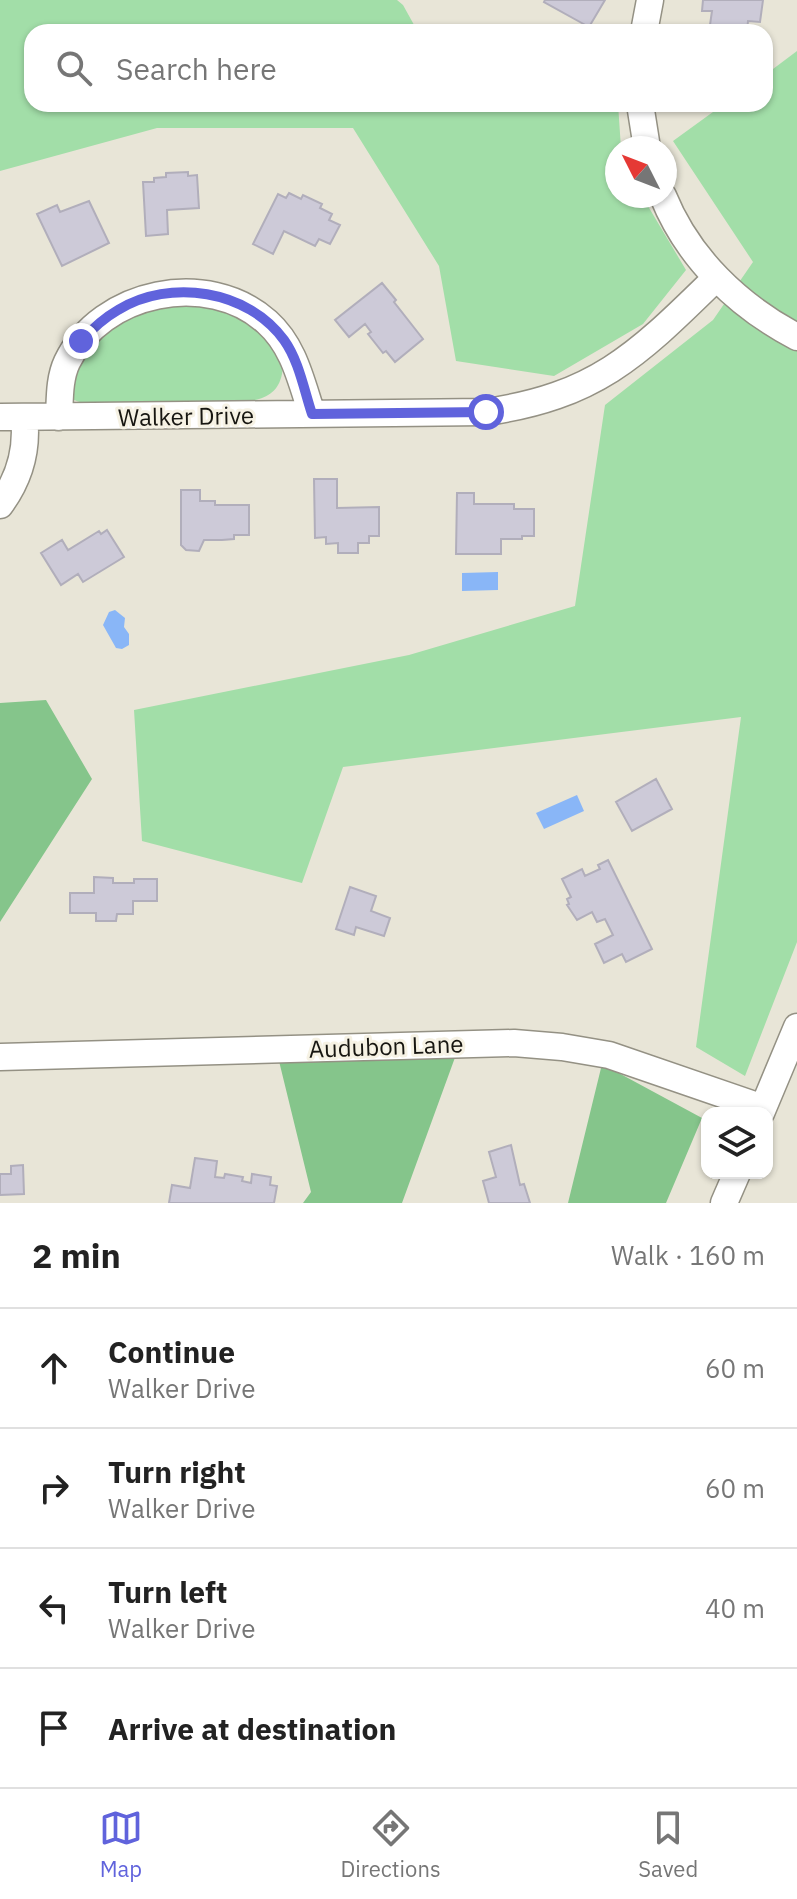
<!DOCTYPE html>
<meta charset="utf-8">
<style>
:root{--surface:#fff;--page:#f6f6f6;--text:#222;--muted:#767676;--line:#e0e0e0;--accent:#6063dc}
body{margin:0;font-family:"IBM Plex Sans",sans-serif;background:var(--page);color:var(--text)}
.controls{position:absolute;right:24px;bottom:24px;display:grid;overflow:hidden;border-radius:16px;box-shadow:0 2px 6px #0004}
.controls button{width:72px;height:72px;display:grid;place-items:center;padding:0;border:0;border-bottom:2px solid var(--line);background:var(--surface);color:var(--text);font:40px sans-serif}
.compass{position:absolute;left:605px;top:136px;width:72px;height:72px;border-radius:50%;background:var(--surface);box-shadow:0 2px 6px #0004;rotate:312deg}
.stop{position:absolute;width:24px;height:24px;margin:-18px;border:6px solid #6063dc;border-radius:50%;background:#fff}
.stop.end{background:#6063dc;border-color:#fff;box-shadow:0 2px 8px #0008}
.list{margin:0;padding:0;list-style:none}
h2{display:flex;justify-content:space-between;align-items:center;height:104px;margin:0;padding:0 32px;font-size:34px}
h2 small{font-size:26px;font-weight:400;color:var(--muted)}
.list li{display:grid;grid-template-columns:52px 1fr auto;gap:24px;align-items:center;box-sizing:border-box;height:120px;padding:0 32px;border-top:2px solid var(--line)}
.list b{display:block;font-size:30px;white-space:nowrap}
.list p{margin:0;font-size:26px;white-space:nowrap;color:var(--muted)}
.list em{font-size:26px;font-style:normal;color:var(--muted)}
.icon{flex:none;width:44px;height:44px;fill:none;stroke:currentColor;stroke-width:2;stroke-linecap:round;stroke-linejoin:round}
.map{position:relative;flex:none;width:797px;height:1203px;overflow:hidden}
.search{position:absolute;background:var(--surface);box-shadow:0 2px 6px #0004;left:24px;right:24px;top:24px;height:88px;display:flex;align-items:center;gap:20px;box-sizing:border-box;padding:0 28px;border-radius:24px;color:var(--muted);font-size:30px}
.sheet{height:584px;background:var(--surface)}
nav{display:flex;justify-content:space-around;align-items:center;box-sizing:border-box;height:112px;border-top:2px solid var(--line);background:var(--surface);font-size:22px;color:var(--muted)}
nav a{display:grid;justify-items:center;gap:4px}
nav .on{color:var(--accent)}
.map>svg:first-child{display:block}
</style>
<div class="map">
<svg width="797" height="1203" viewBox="0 0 797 1203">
<rect width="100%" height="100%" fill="#e8e5d7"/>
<path fill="#a2dea8" d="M 0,0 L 397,0 L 403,5 L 418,32 L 32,32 L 32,104 L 618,104 L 621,148 L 617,148 L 617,196 L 642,196 L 686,270 L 643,324 L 554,376 L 456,361 L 439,266 L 353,128 L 157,128 L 0,171 Z
M 797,51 L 797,942 L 745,1076 L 696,1047 L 741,717 L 343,767 L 302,883 L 142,841 L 134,710 L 409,655 L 575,606 L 605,405 L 713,320 L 753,262 L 673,141 L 724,104 L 765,104 L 765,75 Z
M 208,303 C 236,315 290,335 282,374 C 278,394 264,399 246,402 L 82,403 L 74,400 L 70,385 L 87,342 L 143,306 Z"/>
<path fill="#85c58b" d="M 46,700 L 92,779 L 0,922 L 0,703 Z
M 461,1041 L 402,1203 L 303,1203 L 311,1192 L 279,1061 Z
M 602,1064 L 702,1118 L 666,1203 L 568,1203 Z"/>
<path fill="#89b6f7" d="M 498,572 L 498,590 L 462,591 L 462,573 Z
M 115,610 L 125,618 L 124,627 L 129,634 L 129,645 L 122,649 L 116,648 L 103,625 L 109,612 Z
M 577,795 L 584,811 L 544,829 L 536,813 Z"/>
<path fill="#cdcad8" stroke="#b1aebb" stroke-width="2" d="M 545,0 L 605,0 L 589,27 L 544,2 Z
M 703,0 L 763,0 L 760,22 L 748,21 L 747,32 L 709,32 L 712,11 L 702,11 Z
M 188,172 L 188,176 L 197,175 L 199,208 L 167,210 L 168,234 L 146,236 L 143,182 L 154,182 L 154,178 L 166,177 L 166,173 Z
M 289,193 L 301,199 L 303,195 L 322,204 L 320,208 L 332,214 L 329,220 L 340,225 L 330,244 L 319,239 L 315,246 L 284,231 L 273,254 L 253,244 L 278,194 L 286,198 Z
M 89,201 L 109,243 L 62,266 L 37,214 L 57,205 L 60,212 Z
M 382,283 L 396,300 L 394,302 L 423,339 L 395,362 L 386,351 L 383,353 L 368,334 L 371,332 L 365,324 L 349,337 L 335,320 Z
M 314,479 L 337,479 L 337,508 L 379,507 L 379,536 L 369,536 L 369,543 L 358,543 L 358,553 L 338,553 L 338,543 L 326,544 L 326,537 L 315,538 Z
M 181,490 L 200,490 L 200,501 L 215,501 L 215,505 L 249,505 L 249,535 L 234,535 L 234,539 L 222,540 L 204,540 L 199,551 L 186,550 L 181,545 Z
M 457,493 L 474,493 L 474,504 L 514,504 L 514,509 L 534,509 L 534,536 L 522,536 L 522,539 L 501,539 L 501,554 L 456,554 Z
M 107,530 L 124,557 L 83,582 L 78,574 L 61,585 L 41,553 L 62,540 L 68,550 L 99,531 L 101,534 Z
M 656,779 L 672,809 L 632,831 L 616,802 Z
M 608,860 L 652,949 L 626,962 L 622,954 L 604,963 L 595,944 L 613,935 L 605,919 L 597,922 L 592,912 L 577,920 L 567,905 L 569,904 L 567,899 L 571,897 L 562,879 L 582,869 L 585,876 L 600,869 L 598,865 Z
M 94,877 L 113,878 L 113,883 L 134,883 L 134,879 L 157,879 L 157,901 L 133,901 L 133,914 L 117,914 L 116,921 L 96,921 L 96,913 L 70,913 L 70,893 L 94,893 Z
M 350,887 L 376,896 L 371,911 L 390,918 L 384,936 L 356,927 L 354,935 L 336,929 Z
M 511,1145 L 520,1185 L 524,1184 L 530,1203 L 489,1203 L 483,1181 L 496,1177 L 489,1152 Z
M 195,1158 L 217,1161 L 215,1177 L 224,1178 L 225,1174 L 243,1177 L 242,1181 L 251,1183 L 252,1174 L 271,1177 L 270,1185 L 277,1186 L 274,1203 L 169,1203 L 172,1185 L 190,1188 Z
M 23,1165 L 24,1194 L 0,1195 L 0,1174 L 11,1174 L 11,1166 Z"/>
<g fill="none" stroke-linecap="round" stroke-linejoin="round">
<defs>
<path id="minor" d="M 644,32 L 650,0
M 640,104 L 647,148
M 663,196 C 688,258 738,306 797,337
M 0,417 L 486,412 C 598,396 639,353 716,278
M 59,417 C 60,399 59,379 67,362 C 101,291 208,269 267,322 C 294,346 301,381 312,414
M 0,505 C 20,478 28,450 24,417
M 0,1057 L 514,1043 L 562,1047 L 609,1055 L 763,1108
M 761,1113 L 797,1027
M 724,1203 L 737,1173"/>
</defs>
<use href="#minor" stroke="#949184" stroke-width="29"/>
<use href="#minor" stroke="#fff" stroke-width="26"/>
</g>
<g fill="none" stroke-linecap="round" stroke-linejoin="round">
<path stroke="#6063dc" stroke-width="10" d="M 81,341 C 92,329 104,318 118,310 C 170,278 248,290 284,340 C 299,361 304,390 312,414 L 486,412"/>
</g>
<g text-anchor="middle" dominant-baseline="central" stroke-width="6" stroke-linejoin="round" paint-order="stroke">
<g font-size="24" fill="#171611" stroke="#f6f2e4">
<text transform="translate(186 416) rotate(-1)">Walker Drive</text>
<text transform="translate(386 1046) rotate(-2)">Audubon Lane</text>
</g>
</g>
</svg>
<div class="controls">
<button><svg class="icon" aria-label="layers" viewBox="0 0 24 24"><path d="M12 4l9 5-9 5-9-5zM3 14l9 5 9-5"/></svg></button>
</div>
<svg class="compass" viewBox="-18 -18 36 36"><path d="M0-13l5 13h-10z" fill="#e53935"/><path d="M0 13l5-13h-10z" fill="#767676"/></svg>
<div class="stop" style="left:486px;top:412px"></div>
<div class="stop end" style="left:81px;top:341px"></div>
<div class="search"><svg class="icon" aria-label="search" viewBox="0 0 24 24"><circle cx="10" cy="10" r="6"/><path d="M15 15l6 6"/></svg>Search here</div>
</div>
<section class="sheet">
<h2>2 min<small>Walk · 160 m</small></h2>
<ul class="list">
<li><svg class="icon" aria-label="ahead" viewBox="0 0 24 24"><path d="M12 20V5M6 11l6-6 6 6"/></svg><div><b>Continue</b><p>Walker Drive</p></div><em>60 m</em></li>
<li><svg class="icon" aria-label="right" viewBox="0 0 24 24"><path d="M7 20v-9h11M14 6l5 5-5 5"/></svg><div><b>Turn right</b><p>Walker Drive</p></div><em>60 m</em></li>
<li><svg class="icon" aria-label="left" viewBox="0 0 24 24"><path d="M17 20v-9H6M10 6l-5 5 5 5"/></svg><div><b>Turn left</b><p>Walker Drive</p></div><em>40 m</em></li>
<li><svg class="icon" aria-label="arrive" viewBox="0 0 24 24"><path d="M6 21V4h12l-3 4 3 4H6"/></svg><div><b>Arrive at destination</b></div></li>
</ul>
</section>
<nav>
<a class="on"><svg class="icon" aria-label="map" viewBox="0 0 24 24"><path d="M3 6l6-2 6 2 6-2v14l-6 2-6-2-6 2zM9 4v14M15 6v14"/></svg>Map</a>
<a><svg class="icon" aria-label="directions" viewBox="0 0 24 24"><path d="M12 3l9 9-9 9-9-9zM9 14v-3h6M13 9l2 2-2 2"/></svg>Directions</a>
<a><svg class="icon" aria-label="saved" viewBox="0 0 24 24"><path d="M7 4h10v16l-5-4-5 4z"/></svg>Saved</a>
</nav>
